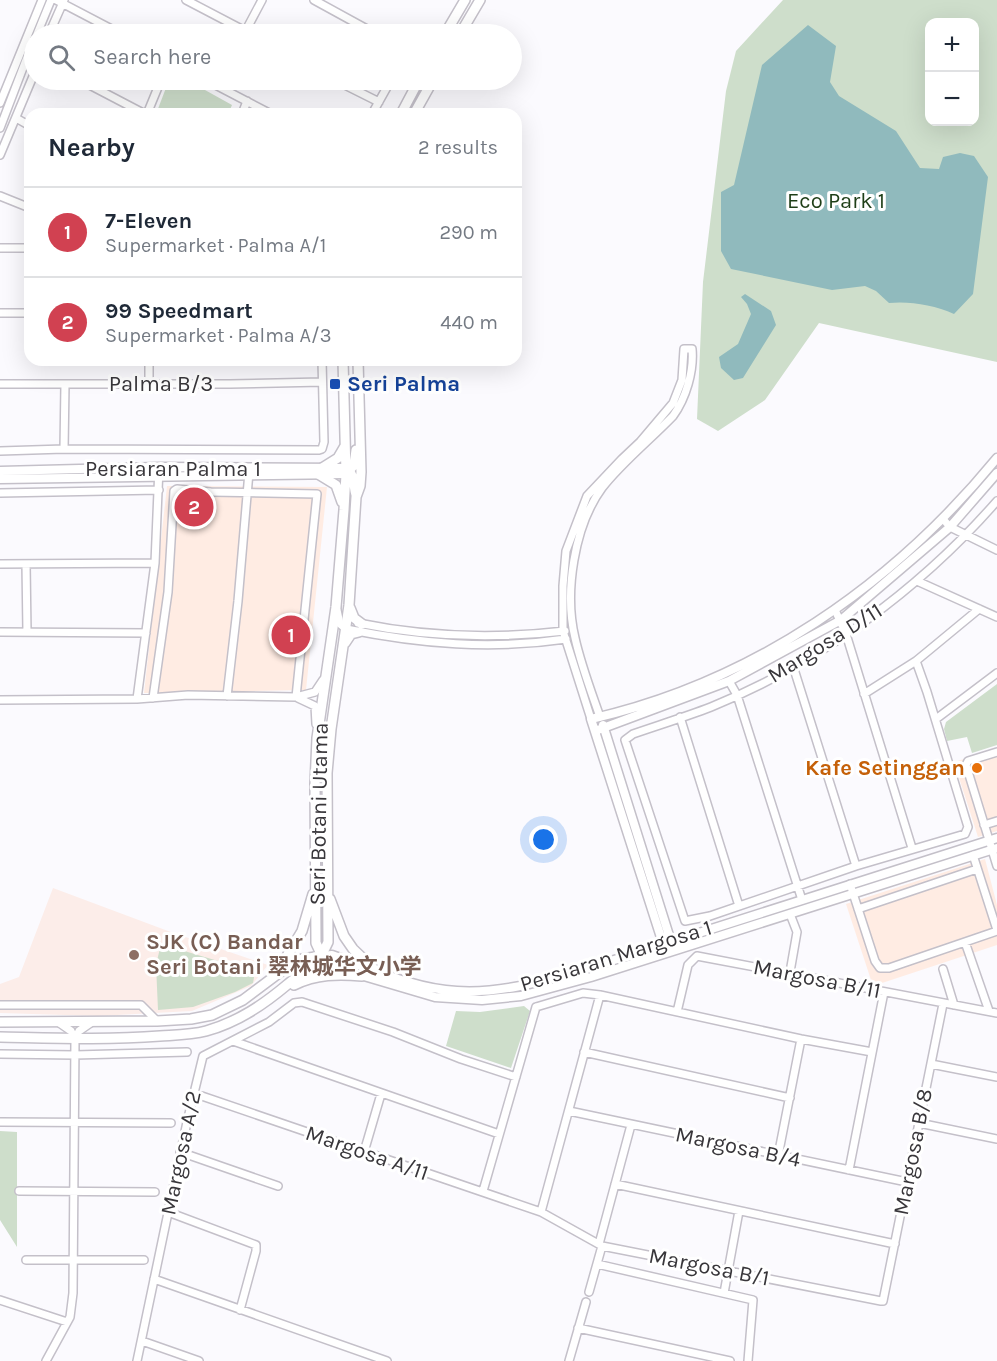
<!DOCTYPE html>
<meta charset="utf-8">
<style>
:root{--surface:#fff;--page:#f6f6f7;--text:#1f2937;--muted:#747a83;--line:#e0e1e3;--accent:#d14151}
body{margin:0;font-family:Karla,"Noto Sans SC",sans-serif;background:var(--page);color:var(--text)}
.controls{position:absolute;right:18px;top:18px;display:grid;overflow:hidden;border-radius:12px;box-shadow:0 6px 24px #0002}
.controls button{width:54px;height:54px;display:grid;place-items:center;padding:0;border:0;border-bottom:2px solid var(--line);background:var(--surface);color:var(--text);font:30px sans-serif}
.you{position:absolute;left:544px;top:840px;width:21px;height:21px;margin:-15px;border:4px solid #fff;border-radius:50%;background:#1a73e8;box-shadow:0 0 0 9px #1a73e833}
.badge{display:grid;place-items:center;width:39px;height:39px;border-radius:50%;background:var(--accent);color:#fff;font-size:20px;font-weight:700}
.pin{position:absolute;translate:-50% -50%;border:3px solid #fff;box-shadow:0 2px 6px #0006}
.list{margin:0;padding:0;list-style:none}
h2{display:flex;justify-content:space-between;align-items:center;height:78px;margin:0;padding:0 24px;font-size:26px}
h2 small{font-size:20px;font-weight:400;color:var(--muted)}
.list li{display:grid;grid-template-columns:39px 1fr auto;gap:18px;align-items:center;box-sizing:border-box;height:90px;padding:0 24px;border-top:2px solid var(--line)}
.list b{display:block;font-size:22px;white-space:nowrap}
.list p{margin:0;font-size:20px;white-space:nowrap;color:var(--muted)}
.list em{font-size:20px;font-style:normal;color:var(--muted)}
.icon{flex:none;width:33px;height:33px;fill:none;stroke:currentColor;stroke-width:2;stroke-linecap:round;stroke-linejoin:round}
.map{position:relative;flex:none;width:997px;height:1361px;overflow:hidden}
.search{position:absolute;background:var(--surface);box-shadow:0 6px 24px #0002;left:24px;top:24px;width:498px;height:66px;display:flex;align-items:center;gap:15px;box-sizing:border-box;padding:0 21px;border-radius:33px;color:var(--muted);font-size:22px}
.panel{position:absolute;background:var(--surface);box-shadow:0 6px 24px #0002;left:24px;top:108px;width:498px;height:258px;border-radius:18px}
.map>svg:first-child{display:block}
</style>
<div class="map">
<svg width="997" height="1361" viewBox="0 0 997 1361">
<rect width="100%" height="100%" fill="#fbfafe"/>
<path fill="#ffece3" d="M 167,486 L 327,487 L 306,690 L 144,693 Z
M 997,749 L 997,831 L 978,837 L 954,762 Z
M 985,859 L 997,905 L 997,945 L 873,986 L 846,904 Z"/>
<path fill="#fcede9" d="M 53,888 L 168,931 L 268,965 L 251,986 L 192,1011 L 98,1016 L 0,1013 L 0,984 L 19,977 Z"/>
<path fill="#cedecb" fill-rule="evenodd" d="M 783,0 L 997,0 L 997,362 L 819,323 L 765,400 L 718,431 L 697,419 L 703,282 L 726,91 L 736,51 ZM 930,22 L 974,22 L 974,122 L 930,122 Z
M 169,80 L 187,80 L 232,105 L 228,114 L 156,114 Z
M 997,684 L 997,745 L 972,753 L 967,737 L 947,741 L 944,729 L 946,722 Z
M 161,944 L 255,972 L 253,983 L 235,992 L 193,1007 L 158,1010 L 156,965 Z
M 524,1006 L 530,1011 L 511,1068 L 446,1046 L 456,1011 L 480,1012 Z
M 0,1131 L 17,1132 L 17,1247 L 0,1220 Z"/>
<path fill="#90babd" d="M 808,25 L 836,46 L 830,82 L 839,96 L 896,131 L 920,168 L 939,169 L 943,157 L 960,153 L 974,156 L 988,177 L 973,294 L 954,314 C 934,305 910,301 889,303 L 876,291 L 865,286 L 832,290 L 731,269 L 721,251 L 721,192 L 734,185 L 762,65 Z
M 745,294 L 771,311 L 776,325 L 743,378 L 734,380 L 721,368 L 719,357 L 738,344 L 751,314 L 747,304 L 741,297 Z"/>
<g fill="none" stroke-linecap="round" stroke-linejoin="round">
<defs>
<path id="minor" d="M 56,0 L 121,34
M 186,0 L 251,34
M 314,0 L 376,34
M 37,34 L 51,0
M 49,34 L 64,0
M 244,34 L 262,0
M 80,80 L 145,114
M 206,80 L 271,114
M 335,80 L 379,102
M 0,103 L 42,0
M 147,114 L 161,80
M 242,114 L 247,101
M 372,114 L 391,80
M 16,118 L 30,126
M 0,128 L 34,39
M 0,155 L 34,74
M 0,196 L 30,208
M 0,248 L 30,248
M 0,313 L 30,313
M 0,384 L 230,384 L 322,382
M 149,384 L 149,360
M 64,449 L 65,384
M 0,451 L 64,449 L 319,450 L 322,449 L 324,442 L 322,360
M 0,493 L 159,490
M 943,519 L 950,527 L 997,550
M 0,564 L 155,563
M 26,564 L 27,632
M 917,581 L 997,617
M 337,610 L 340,624 L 346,629 C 421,644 491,650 566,639
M 835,610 L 846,634 L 912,848
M 358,623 C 426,637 496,639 565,631
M 0,632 L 146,633
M 916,661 L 927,692 L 968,827 L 965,834 L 856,866 L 710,916 L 685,921 L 625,740 L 633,734 C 659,725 685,717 711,707 C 820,663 920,589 997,501
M 793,666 L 856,866
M 729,681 L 737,695 L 802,900
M 864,694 L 916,661 L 979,609
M 227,696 L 238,601 L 249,472
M 153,698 L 168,592 L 174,491 L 177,489 L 211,492 L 317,494 L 296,697
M 298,698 L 315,706 L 316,724
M 137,699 L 155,563 L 159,467
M 0,700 L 137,699 L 188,695 L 296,697 L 315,692 L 323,680
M 680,717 L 739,906
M 591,719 L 563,631 L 563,586 L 566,551 L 587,496 L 622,459 L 640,442 L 673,403 L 682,380 L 684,349 L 692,349 C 694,371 686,398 673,416 C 651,439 620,464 602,488 C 574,526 564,593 575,638 C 581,665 591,691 600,717
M 936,719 L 997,673
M 997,752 L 968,761 L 966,765 L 997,866
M 984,825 L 997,821
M 973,855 L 997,930
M 850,884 L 875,961 L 880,968 L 889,968 L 997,931
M 858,909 L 977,869
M 790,914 L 797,932 L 790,972
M 965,942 L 989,1011
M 943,969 L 954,1005
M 0,1005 L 141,1005 L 157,1021
M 536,1007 L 583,993 L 600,995 L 801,1039 L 872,1052
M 677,1012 L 688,965 L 697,956 L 997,1013
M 75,1039 L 79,1031 L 92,1022
M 233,1041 L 499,1134
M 584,1052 L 790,1098
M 0,1054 L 75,1055 L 187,1052
M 931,1064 L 997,1077
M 193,1093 L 541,1212 L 602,1246 L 881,1301 L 883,1301 L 943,1004
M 569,1111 L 907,1182
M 0,1122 L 171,1123
M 919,1123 L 997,1139
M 180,1152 L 278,1186
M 364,1152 L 381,1094
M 778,1156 L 801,1039
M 849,1170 L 884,992
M 615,1184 L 895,1244
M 19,1191 L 155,1192
M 483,1191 L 536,1007
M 168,1212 L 256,1245 L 256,1251 L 240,1310
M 541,1212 L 600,995
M 599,1244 L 631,1125
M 26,1260 L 144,1260
M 597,1264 L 753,1300 L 748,1361
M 154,1279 L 387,1361
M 589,1292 L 602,1246
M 724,1293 L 739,1211
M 0,1300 L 67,1322
M 578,1328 L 730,1361
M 142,1341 L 199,1361
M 46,1361 L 70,1317 L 73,1293 L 75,1039 L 71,1031 L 58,1022
M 137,1361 L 187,1122 L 203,1056 L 269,1022 L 294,1003 L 302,1002 L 393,1032 L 461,1059 L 516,1077
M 569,1361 L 586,1302"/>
<path id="tertiary" d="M 0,471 L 159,467 L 346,468
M 0,479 L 346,474
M 603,725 L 672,945
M 595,731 L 729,681 L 841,620 L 950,527 L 997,473
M 666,953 L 591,719 C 753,682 892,586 997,458
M 322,956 L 330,966 L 435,997 L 482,1000 L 521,996 L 591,977 L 997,848
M 322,956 L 332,955 C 372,969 415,989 457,991 C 503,994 546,980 589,968 L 997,838"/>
<path id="secondary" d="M 445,34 L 465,0
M 460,34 L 480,0
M 401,114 L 419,80
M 414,114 L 433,80
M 322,468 L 338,458 L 345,446
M 346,468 C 355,474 353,485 356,495
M 318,474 L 336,485 L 342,502
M 346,474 L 354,465 L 356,450
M 350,608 L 354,618 L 362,624
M 345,643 L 351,634 L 359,632
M 330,899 L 344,936 L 353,949 L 375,970
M 322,956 L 316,943 L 315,784 L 317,738 L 336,607 L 344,510 L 346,474 L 343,360
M 278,971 L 302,931 L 313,894
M 294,985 C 317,974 338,974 362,976
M 0,1022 L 157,1021 L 191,1019 L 212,1015 L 243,1000 L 291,964 L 302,959 L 322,956
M 0,1037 C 53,1038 107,1040 160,1036 C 175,1035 191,1035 206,1031 C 238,1022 263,1005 288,984 C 307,969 318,965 328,942 L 327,773 L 331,729 L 349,605 L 356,497 L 360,486 L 361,472 L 358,360"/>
</defs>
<use href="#minor" stroke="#c4c0c9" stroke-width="10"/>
<use href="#tertiary" stroke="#c4c0c9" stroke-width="11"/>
<use href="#secondary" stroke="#c4c0c9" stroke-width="12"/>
<use href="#minor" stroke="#fff" stroke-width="7"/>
<use href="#tertiary" stroke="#fff" stroke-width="8"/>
<use href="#secondary" stroke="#fff" stroke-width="9"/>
</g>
<rect fill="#1a4fb4" stroke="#fff" stroke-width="2" x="329" y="378" width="12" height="12" rx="3"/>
<circle fill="#e8710a" stroke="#fff" stroke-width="2" cx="977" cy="768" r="6"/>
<circle fill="#8d6e63" stroke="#fff" stroke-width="2" cx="134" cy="955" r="6"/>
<g text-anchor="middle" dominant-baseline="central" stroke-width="6" stroke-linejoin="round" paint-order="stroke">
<g font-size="22" fill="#1e3e17" stroke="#fff">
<text x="836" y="201">Eco Park 1</text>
</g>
<g font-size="22" fill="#38363a" stroke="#fff">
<text x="161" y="384">Palma B/3</text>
<text x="173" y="469">Persiaran Palma 1</text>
<text transform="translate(825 643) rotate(-32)">Margosa D/11</text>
<text transform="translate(319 814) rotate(-89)">Seri Botani Utama</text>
<text transform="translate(616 956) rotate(-17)">Persiaran Margosa 1</text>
<text transform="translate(817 979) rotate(11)">Margosa B/11</text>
<text transform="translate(738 1147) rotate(12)">Margosa B/4</text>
<text transform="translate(913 1152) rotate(-79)">Margosa B/8</text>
<text transform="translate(181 1153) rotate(-78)">Margosa A/2</text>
<text transform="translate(367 1153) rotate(19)">Margosa A/11</text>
<text transform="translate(709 1267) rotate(11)">Margosa B/1</text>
</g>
<g font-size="22" font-weight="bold" fill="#164399" stroke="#fff" text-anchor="start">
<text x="347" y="384">Seri Palma</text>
</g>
<g font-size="22" font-weight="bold" fill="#c56008" stroke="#fff" text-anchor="end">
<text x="965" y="768">Kafe Setinggan</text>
</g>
<g font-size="22" font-weight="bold" fill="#785e54" stroke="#fff" text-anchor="start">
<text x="146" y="942">SJK (C) Bandar<tspan x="146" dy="25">Seri Botani 翠林城华文小学</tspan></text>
</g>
</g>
</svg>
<div class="controls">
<button>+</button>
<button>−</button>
</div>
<div class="you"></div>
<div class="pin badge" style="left:291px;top:635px">1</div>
<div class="pin badge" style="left:194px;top:507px">2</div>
<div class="search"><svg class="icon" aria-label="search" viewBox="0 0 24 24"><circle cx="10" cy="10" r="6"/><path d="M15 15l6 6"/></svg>Search here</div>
<section class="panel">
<h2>Nearby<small>2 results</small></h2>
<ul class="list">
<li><span class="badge">1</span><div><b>7-Eleven</b><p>Supermarket · Palma A/1</p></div><em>290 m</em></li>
<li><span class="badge">2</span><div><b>99 Speedmart</b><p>Supermarket · Palma A/3</p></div><em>440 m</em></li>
</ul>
</section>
</div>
